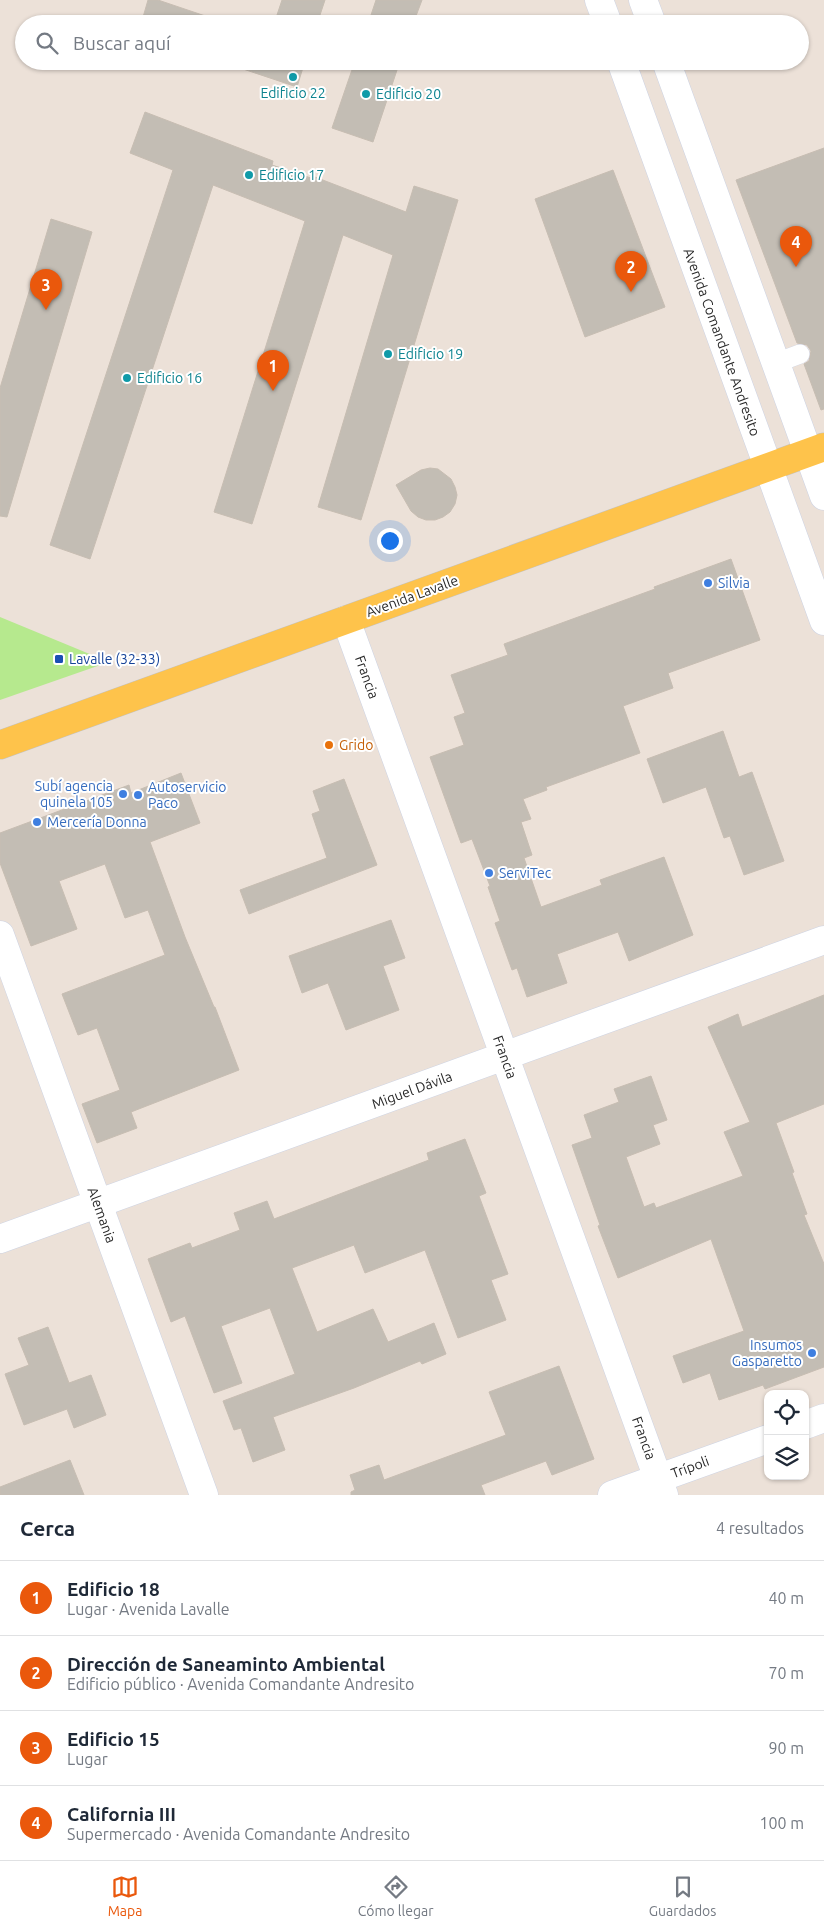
<!DOCTYPE html>
<html lang="es">
<meta charset="utf-8">
<style>
:root{--surface:#fff;--page:#f2f2f3;--text:#1f2937;--muted:#747a83;--line:#e0e1e3;--accent:#ea580c}
body{margin:0;font-family:Ubuntu,sans-serif;background:var(--page);color:var(--text)}
.controls{position:absolute;right:15px;bottom:15px;display:grid;overflow:hidden;border-radius:10px;box-shadow:0 1px 4px #0004}
.controls button{width:45px;height:45px;display:grid;place-items:center;padding:0;border:0;border-bottom:1px solid var(--line);background:var(--surface);color:var(--text);font:25px sans-serif}
.you{position:absolute;left:389px;top:540px;width:18px;height:18px;margin:-12px;border:4px solid #fff;border-radius:50%;background:#1a73e8;box-shadow:0 0 0 8px #1a73e833}
.badge{display:grid;place-items:center;width:32px;height:32px;border-radius:50%;background:var(--accent);color:#fff;font-size:16px;font-weight:700}
.pin{position:absolute;translate:-50% -41px;filter:drop-shadow(0 1px 2px #0008)}
.pin::after{content:'';position:absolute;top:26px;width:18px;height:15px;background:inherit;clip-path:polygon(0 0,100% 0,50% 100%)}
.list{margin:0;padding:0;list-style:none}
h2{display:flex;justify-content:space-between;align-items:center;height:65px;margin:0;padding:0 20px;font-size:21px}
h2 small{font-size:16px;font-weight:400;color:var(--muted)}
.list li{display:grid;grid-template-columns:32px 1fr auto;gap:15px;align-items:center;box-sizing:border-box;height:75px;padding:0 20px;border-top:1px solid var(--line)}
.list b{display:block;font-size:19px;white-space:nowrap}
.list p{margin:0;font-size:16px;white-space:nowrap;color:var(--muted)}
.list em{font-size:16px;font-style:normal;color:var(--muted)}
.icon{flex:none;width:28px;height:28px;fill:none;stroke:currentColor;stroke-width:2;stroke-linecap:round;stroke-linejoin:round}
.map{position:relative;flex:none;width:824px;height:1495px;overflow:hidden}
.search{position:absolute;background:var(--surface);box-shadow:0 1px 4px #0004;left:15px;right:15px;top:15px;height:55px;display:flex;align-items:center;gap:12px;box-sizing:border-box;padding:0 18px;border-radius:28px;color:var(--muted);font-size:19px}
.sheet{height:365px;background:var(--surface)}
nav{display:flex;justify-content:space-around;align-items:center;box-sizing:border-box;height:70px;border-top:1px solid var(--line);background:var(--surface);font-size:14px;color:var(--muted)}
nav a{display:grid;justify-items:center;gap:2px}
nav .on{color:var(--accent)}
.map>svg:first-child{display:block}
</style>
<div class="map">
<svg width="824" height="1495" viewBox="0 0 824 1495">
<rect width="100%" height="100%" fill="#ece1d8"/>
<path fill="#b6e98e" d="M 0,617 L 109,662 L 0,700 Z"/>
<path fill="#c3bdb4" stroke="#c7bdb2" d="M 148,0 L 158,0 L 229,24 L 141,24 Z
M 282,0 L 325,0 L 317,24 L 274,24 Z
M 376,0 L 422,0 L 413,24 L 368,24 Z
M 219,61 L 305,61 L 297,87 Z
M 355,61 L 400,61 L 373,142 L 332,128 Z
M 145,112 L 273,161 L 272,165 L 314,179 L 315,177 L 406,212 L 414,186 L 458,200 L 361,520 L 318,507 L 393,255 L 343,235 L 252,524 L 214,512 L 305,221 L 213,185 L 90,559 L 50,545 L 173,170 L 130,153 Z
M 824,148 L 824,409 L 821,410 L 804,364 L 809,361 L 811,351 L 807,345 L 797,343 L 736,180 Z
M 613,170 L 665,307 L 585,337 L 535,199 Z
M 51,219 L 92,232 L 7,517 L 0,516 L 0,388 Z
M 430,468 L 438,469 L 451,479 L 455,487 L 457,495 L 455,504 L 450,512 L 443,517 L 435,520 L 426,520 L 418,517 L 411,511 L 396,485 L 421,470 Z
M 731,559 L 760,640 L 668,673 L 673,688 L 623,706 L 640,753 L 546,787 L 547,790 L 523,799 L 531,819 L 521,822 L 532,855 L 524,858 L 541,907 L 602,885 L 600,880 L 664,857 L 693,935 L 629,961 L 618,932 L 557,954 L 567,983 L 527,997 L 517,968 L 512,970 L 495,923 L 500,921 L 488,887 L 490,886 L 472,839 L 461,843 L 430,757 L 464,745 L 454,717 L 465,713 L 451,675 L 508,655 L 504,644 L 655,589 L 654,587 Z
M 723,731 L 739,777 L 752,772 L 784,861 L 744,875 L 730,836 L 724,838 L 706,787 L 663,803 L 647,759 Z
M 181,773 L 200,823 L 150,842 L 185,937 L 214,1007 L 215,1007 L 239,1070 L 131,1112 L 137,1128 L 97,1143 L 82,1104 L 120,1090 L 97,1028 L 78,1035 L 62,994 L 165,955 L 148,910 L 125,918 L 105,864 L 59,881 L 77,929 L 31,946 L 0,863 L 0,833 L 129,785 L 131,793 Z
M 344,779 L 377,865 L 249,914 L 240,890 L 327,858 L 312,814 L 320,811 L 313,791 Z
M 391,920 L 405,958 L 383,966 L 399,1010 L 346,1030 L 328,983 L 302,993 L 289,956 Z
M 824,995 L 824,1104 L 776,1123 L 794,1172 L 792,1173 L 807,1214 L 804,1215 L 824,1264 L 824,1367 L 765,1389 L 763,1385 L 719,1400 L 710,1373 L 683,1383 L 673,1356 L 744,1331 L 711,1239 L 618,1278 L 598,1226 L 600,1225 L 572,1145 L 592,1138 L 584,1115 L 619,1102 L 614,1089 L 651,1076 L 667,1120 L 653,1125 L 660,1144 L 626,1157 L 644,1207 L 654,1203 L 656,1208 L 743,1176 L 724,1132 L 750,1122 L 708,1027 L 738,1014 L 742,1027 Z
M 465,1139 L 486,1193 L 479,1196 L 508,1274 L 491,1280 L 506,1320 L 458,1338 L 425,1250 L 365,1273 L 354,1245 L 292,1268 L 317,1332 L 373,1309 L 388,1342 L 434,1323 L 446,1354 L 422,1364 L 420,1361 L 354,1388 L 273,1417 L 285,1450 L 253,1462 L 241,1428 L 234,1430 L 223,1401 L 295,1374 L 270,1308 L 221,1326 L 242,1383 L 214,1393 L 185,1316 L 171,1322 L 148,1259 L 190,1243 L 192,1248 L 240,1230 L 234,1213 L 267,1201 L 274,1219 L 429,1160 L 427,1153 Z
M 48,1327 L 69,1383 L 91,1375 L 106,1415 L 74,1428 L 67,1409 L 24,1425 L 5,1374 L 29,1365 L 18,1338 Z
M 559,1366 L 594,1459 L 552,1475 L 546,1461 L 481,1485 L 485,1495 L 351,1495 L 351,1492 L 355,1490 L 350,1475 L 379,1465 L 384,1480 L 506,1435 L 489,1392 Z
M 70,1460 L 84,1495 L 0,1495 L 0,1487 Z"/>
<g fill="none" stroke-linecap="round" stroke-linejoin="round">
<defs>
<path id="service" d="M 776,363 L 800,354"/>
<path id="minor" d="M 346,620 L 664,1495
M 0,935 L 204,1495
M 0,1239 L 824,940
M 805,1425 L 824,1418
M 612,1495 L 768,1439"/>
<path id="secondary" d="M 599,0 L 608,24
M 643,0 L 652,24
M 621,61 L 824,621
M 666,61 L 824,496"/>
<path id="primary" d="M 0,745 L 824,447"/>
</defs>
<use href="#service" stroke="#cdd3e3" stroke-width="20"/>
<use href="#minor" stroke="#cdd3e3" stroke-width="29"/>
<use href="#secondary" stroke="#cdd3e3" stroke-width="29"/>
<use href="#primary" stroke="#c3c3c3" stroke-width="29"/>
<use href="#service" stroke="#fff" stroke-width="19"/>
<use href="#minor" stroke="#fff" stroke-width="28"/>
<use href="#secondary" stroke="#fff" stroke-width="28"/>
<use href="#primary" stroke="#fec34b" stroke-width="28"/>
</g>
<g fill="#0f9aa8" stroke="#fff" stroke-width="2">
<circle cx="293" cy="77" r="5"/>
<circle cx="366" cy="94" r="5"/>
<circle cx="249" cy="175" r="5"/>
<circle cx="388" cy="354" r="5"/>
<circle cx="127" cy="378" r="5"/>
</g>
<g fill="#3f7fe0" stroke="#fff" stroke-width="2">
<circle cx="708" cy="583" r="5"/>
<circle cx="123" cy="794" r="5"/>
<circle cx="138" cy="795" r="5"/>
<circle cx="37" cy="822" r="5"/>
<circle cx="489" cy="873" r="5"/>
<circle cx="812" cy="1353" r="5"/>
</g>
<rect fill="#1a4fb4" stroke="#fff" stroke-width="2" x="54" y="654" width="10" height="10" rx="2.5"/>
<circle fill="#e8710a" stroke="#fff" stroke-width="2" cx="329" cy="745" r="5"/>
<g text-anchor="middle" dominant-baseline="central" stroke-width="4" stroke-linejoin="round" paint-order="stroke">
<g font-size="14" fill="#0d838f" stroke="#fff" text-anchor="start">
<text x="293" y="93" text-anchor="middle">Edificio 22</text>
<text x="376" y="94">Edificio 20</text>
<text x="259" y="175">Edificio 17</text>
<text x="398" y="354">Edificio 19</text>
<text x="137" y="378">Edificio 16</text>
</g>
<g font-size="14" fill="#282828" stroke="#fff">
<text transform="translate(722 342) rotate(70)">Avenida Comandante Andresito</text>
<text transform="translate(412 596) rotate(-20)">Avenida Lavalle</text>
<text transform="translate(367 677) rotate(70)">Francia</text>
<text transform="translate(505 1057) rotate(70)">Francia</text>
<text transform="translate(412 1090) rotate(-20)">Miguel Dávila</text>
<text transform="translate(102 1215) rotate(70)">Alemania</text>
<text transform="translate(644 1438) rotate(70)">Francia</text>
<text transform="translate(690 1467) rotate(-20)">Trípoli</text>
</g>
<g font-size="14" fill="#366cbe" stroke="#fff" text-anchor="start">
<text x="718" y="583">Silvia</text>
<text x="113" y="786" text-anchor="end">Subí agencia<tspan x="113" dy="16">quinela 105</tspan></text>
<text x="148" y="787">Autoservicio<tspan x="148" dy="16">Paco</tspan></text>
<text x="47" y="822">Mercería Donna</text>
<text x="499" y="873">ServiTec</text>
<text x="802" y="1345" text-anchor="end">Insumos<tspan x="802" dy="16">Gasparetto</tspan></text>
</g>
<g font-size="14" fill="#164399" stroke="#fff" text-anchor="start">
<text x="69" y="659">Lavalle (32-33)</text>
</g>
<g font-size="14" fill="#c56008" stroke="#fff" text-anchor="start">
<text x="339" y="745">Grido</text>
</g>
</g>
</svg>
<div class="controls">
<button><svg class="icon" aria-label="locate" viewBox="0 0 24 24"><circle cx="12" cy="12" r="6"/><path d="M12 2v4M12 18v4M2 12h4M18 12h4"/></svg></button>
<button><svg class="icon" aria-label="layers" viewBox="0 0 24 24"><path d="M12 4l9 5-9 5-9-5zM3 14l9 5 9-5"/></svg></button>
</div>
<div class="you"></div>
<div class="pin badge" style="left:273px;top:391px">1</div>
<div class="pin badge" style="left:631px;top:292px">2</div>
<div class="pin badge" style="left:46px;top:310px">3</div>
<div class="pin badge" style="left:796px;top:267px">4</div>
<div class="search"><svg class="icon" aria-label="search" viewBox="0 0 24 24"><circle cx="10" cy="10" r="6"/><path d="M15 15l6 6"/></svg>Buscar aquí</div>
</div>
<section class="sheet">
<h2>Cerca<small>4 resultados</small></h2>
<ul class="list">
<li><span class="badge">1</span><div><b>Edificio 18</b><p>Lugar · Avenida Lavalle</p></div><em>40 m</em></li>
<li><span class="badge">2</span><div><b>Dirección de Saneaminto Ambiental</b><p>Edificio público · Avenida Comandante Andresito</p></div><em>70 m</em></li>
<li><span class="badge">3</span><div><b>Edificio 15</b><p>Lugar</p></div><em>90 m</em></li>
<li><span class="badge">4</span><div><b>California III</b><p>Supermercado · Avenida Comandante Andresito</p></div><em>100 m</em></li>
</ul>
</section>
<nav>
<a class="on"><svg class="icon" aria-label="map" viewBox="0 0 24 24"><path d="M3 6l6-2 6 2 6-2v14l-6 2-6-2-6 2zM9 4v14M15 6v14"/></svg>Mapa</a>
<a><svg class="icon" aria-label="directions" viewBox="0 0 24 24"><path d="M12 3l9 9-9 9-9-9zM9 14v-3h6M13 9l2 2-2 2"/></svg>Cómo llegar</a>
<a><svg class="icon" aria-label="saved" viewBox="0 0 24 24"><path d="M7 4h10v16l-5-4-5 4z"/></svg>Guardados</a>
</nav>
